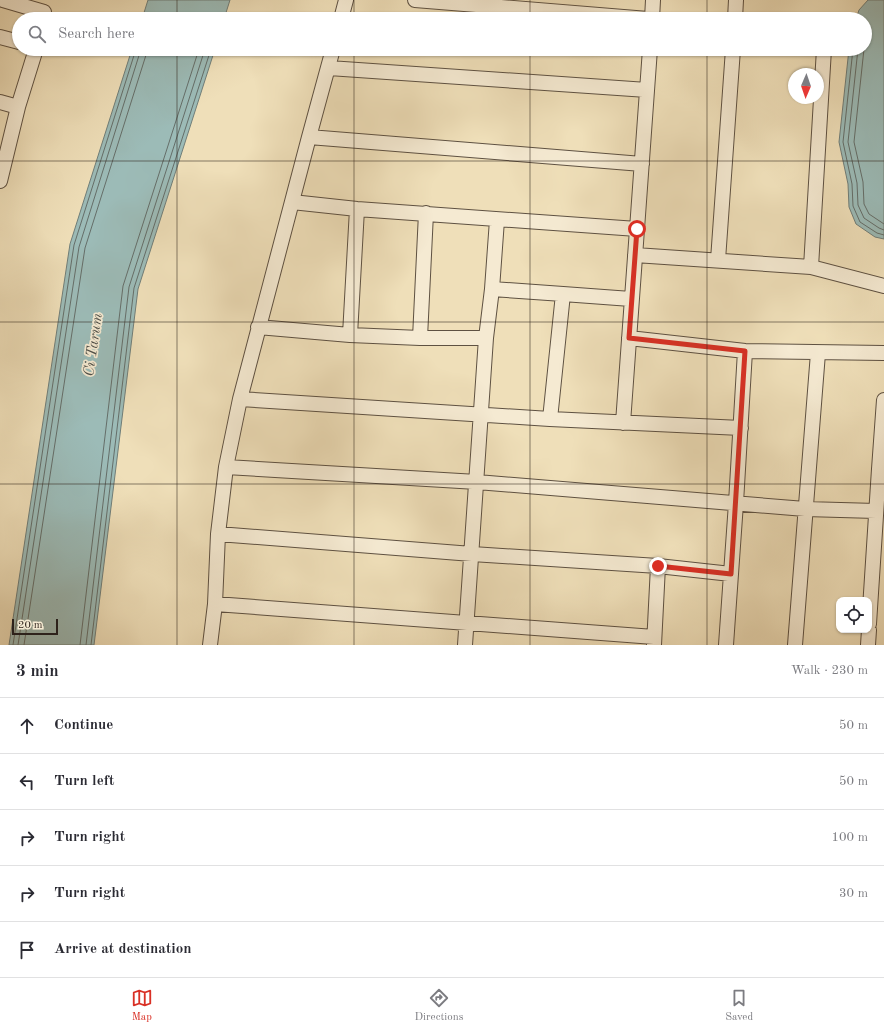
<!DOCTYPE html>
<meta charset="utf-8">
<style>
:root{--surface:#fff;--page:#f2f2f3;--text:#2b2b33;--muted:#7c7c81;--line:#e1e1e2;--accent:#d93025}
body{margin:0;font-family:"Old Standard TT",serif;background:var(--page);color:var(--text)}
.controls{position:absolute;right:12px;bottom:12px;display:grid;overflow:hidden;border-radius:8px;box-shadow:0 1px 3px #0004}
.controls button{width:36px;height:36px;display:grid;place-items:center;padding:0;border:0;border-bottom:1px solid var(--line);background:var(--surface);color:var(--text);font:20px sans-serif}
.compass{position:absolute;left:788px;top:68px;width:36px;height:36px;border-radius:50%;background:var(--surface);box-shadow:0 1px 3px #0004;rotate:182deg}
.scale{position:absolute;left:12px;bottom:10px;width:46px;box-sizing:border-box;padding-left:4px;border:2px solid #2e221b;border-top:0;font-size:11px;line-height:14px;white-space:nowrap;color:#2e221b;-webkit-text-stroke:3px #f5ead2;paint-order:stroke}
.stop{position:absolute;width:12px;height:12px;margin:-9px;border:3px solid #d93025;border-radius:50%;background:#fff}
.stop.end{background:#d93025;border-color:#fff;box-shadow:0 1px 4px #0008}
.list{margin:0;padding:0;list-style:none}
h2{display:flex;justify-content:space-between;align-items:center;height:52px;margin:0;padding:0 16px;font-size:17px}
h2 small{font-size:13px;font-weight:400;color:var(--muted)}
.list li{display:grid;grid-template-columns:26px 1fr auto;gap:12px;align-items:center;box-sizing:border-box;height:56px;padding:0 16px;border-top:1px solid var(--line)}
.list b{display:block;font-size:15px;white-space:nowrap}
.list em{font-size:13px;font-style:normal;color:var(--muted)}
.icon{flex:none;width:22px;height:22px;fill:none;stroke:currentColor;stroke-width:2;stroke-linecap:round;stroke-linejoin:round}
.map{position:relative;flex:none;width:884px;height:645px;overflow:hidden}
.search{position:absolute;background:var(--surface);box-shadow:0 1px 3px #0004;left:12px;right:12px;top:12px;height:44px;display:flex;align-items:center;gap:10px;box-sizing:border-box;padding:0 14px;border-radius:22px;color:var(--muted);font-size:15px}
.sheet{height:332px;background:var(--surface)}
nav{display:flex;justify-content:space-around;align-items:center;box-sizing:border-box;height:56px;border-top:1px solid var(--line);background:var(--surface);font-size:11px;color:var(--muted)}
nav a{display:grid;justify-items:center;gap:2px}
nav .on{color:var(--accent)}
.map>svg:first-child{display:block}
</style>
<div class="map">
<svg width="884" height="645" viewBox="0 0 884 645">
<rect width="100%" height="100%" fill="#efdfb9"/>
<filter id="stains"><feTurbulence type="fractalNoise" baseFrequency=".005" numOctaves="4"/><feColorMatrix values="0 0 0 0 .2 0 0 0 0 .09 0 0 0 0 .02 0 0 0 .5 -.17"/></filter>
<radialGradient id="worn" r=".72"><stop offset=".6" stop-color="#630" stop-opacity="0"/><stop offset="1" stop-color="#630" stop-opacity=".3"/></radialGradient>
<path fill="#9cbbb7" stroke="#707e79" d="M 148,0 L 230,0 L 224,19 L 142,19 Z
M 868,0 L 884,0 L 884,239 L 875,237 L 856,224 L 849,207 L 848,184 L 839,142 L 849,49 L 865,49 L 865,19 L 856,19 L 859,10 Z
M 132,49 L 215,49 L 138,289 L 94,645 L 9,645 L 70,244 Z"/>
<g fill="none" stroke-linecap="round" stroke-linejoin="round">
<path stroke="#656e69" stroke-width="1" d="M 853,49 L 843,142 L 852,184 L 853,206 L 860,222 L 877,233 L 884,235
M 858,49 L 848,142 L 857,183 L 858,205 L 864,218 L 879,228 L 884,230
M 864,49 L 854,142 L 863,182 L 864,204 L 869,214 L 884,224
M 13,645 L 74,245 L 136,49
M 18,645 L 79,247 L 141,49
M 24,645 L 85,248 L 146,55 L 147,49
M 80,645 L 123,286 L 199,49
M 86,645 L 129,287 L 205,49
M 91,645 L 134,288 L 211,49"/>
<defs>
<path id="minor" d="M 3,0 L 44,12
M 415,0 L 648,19
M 341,19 L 346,0
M 652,19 L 653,0
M 735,19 L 736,0
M 0,37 L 19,42
M 329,68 L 647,90
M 0,102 L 18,107
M 309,137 L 642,164
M 0,181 L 18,107 L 36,49
M 292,202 L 357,209 L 637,229
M 635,255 L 811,267 L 884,286
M 718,260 L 733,49
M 811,267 L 824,49
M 492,289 L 563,294
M 258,327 L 350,335 L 420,338 L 486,338
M 350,335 L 357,209
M 420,338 L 426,213
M 629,338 L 745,351 L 884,353
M 240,399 L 550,419 L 741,428
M 550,419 L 563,294 L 631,299
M 623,423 L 650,49
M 226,467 L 477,482 L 805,509 L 876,511
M 879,469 L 884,400
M 218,534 L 472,554 L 658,566 L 731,574
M 215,604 L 654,637
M 869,624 L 879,469 L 884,465
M 210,645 L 215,604 L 218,534 L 226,467 L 240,399 L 309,137 L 333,49
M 465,645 L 486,338 L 492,289 L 497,220
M 654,645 L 658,566
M 726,645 L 736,503 L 745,351
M 795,645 L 818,353
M 868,645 L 869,630"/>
</defs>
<use href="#minor" stroke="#5e5142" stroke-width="16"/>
<use href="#minor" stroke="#f5ead2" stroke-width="14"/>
</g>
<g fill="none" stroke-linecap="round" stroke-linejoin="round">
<path stroke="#d93025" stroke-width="5" d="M 637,229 L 629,338 L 745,351 L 731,574 L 658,566"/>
</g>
<path fill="none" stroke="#2e221b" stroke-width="1" stroke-opacity="0.55" d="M 177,0 L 177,19M 354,0 L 354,19M 530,0 L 530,19M 707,0 L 707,19M 177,49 L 177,645M 354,49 L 354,645M 530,49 L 530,645M 707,49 L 707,645M 0,161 L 884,161M 0,322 L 884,322M 0,484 L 884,484"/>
<g text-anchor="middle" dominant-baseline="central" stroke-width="3.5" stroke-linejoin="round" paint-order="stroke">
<g font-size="15" font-style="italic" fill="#4f504a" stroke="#f5ead2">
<text transform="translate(94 345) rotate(-82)">Ci Tarum</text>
</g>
</g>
<rect width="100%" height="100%" filter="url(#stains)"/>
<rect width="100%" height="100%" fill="url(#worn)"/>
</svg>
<div class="controls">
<button><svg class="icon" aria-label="locate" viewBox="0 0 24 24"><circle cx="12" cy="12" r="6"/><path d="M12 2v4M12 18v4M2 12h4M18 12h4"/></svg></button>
</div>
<svg class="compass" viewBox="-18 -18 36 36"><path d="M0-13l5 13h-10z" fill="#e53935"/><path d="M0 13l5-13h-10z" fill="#7c7c81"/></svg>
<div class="scale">20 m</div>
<div class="stop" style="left:637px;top:229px"></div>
<div class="stop end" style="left:658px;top:566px"></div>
<div class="search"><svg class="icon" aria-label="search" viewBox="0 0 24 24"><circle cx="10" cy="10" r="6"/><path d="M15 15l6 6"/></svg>Search here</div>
</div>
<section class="sheet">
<h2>3 min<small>Walk · 230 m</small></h2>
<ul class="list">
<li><svg class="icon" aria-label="ahead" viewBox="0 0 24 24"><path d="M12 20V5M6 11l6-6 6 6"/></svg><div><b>Continue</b></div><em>50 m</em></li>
<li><svg class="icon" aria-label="left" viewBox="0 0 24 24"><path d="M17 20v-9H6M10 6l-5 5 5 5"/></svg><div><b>Turn left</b></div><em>50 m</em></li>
<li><svg class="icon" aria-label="right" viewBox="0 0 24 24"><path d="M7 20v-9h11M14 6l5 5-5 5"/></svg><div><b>Turn right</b></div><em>100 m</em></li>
<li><svg class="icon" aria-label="right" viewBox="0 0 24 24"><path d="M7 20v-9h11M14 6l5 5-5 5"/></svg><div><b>Turn right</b></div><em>30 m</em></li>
<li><svg class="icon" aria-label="arrive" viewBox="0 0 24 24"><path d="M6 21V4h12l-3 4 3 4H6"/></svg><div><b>Arrive at destination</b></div></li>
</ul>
</section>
<nav>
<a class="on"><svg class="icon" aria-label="map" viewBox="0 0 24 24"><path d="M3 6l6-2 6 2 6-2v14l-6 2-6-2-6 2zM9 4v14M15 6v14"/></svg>Map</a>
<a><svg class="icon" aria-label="directions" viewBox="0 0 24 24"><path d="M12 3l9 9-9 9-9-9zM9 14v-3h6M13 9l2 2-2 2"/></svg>Directions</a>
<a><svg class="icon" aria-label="saved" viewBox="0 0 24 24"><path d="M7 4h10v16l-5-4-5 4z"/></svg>Saved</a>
</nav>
